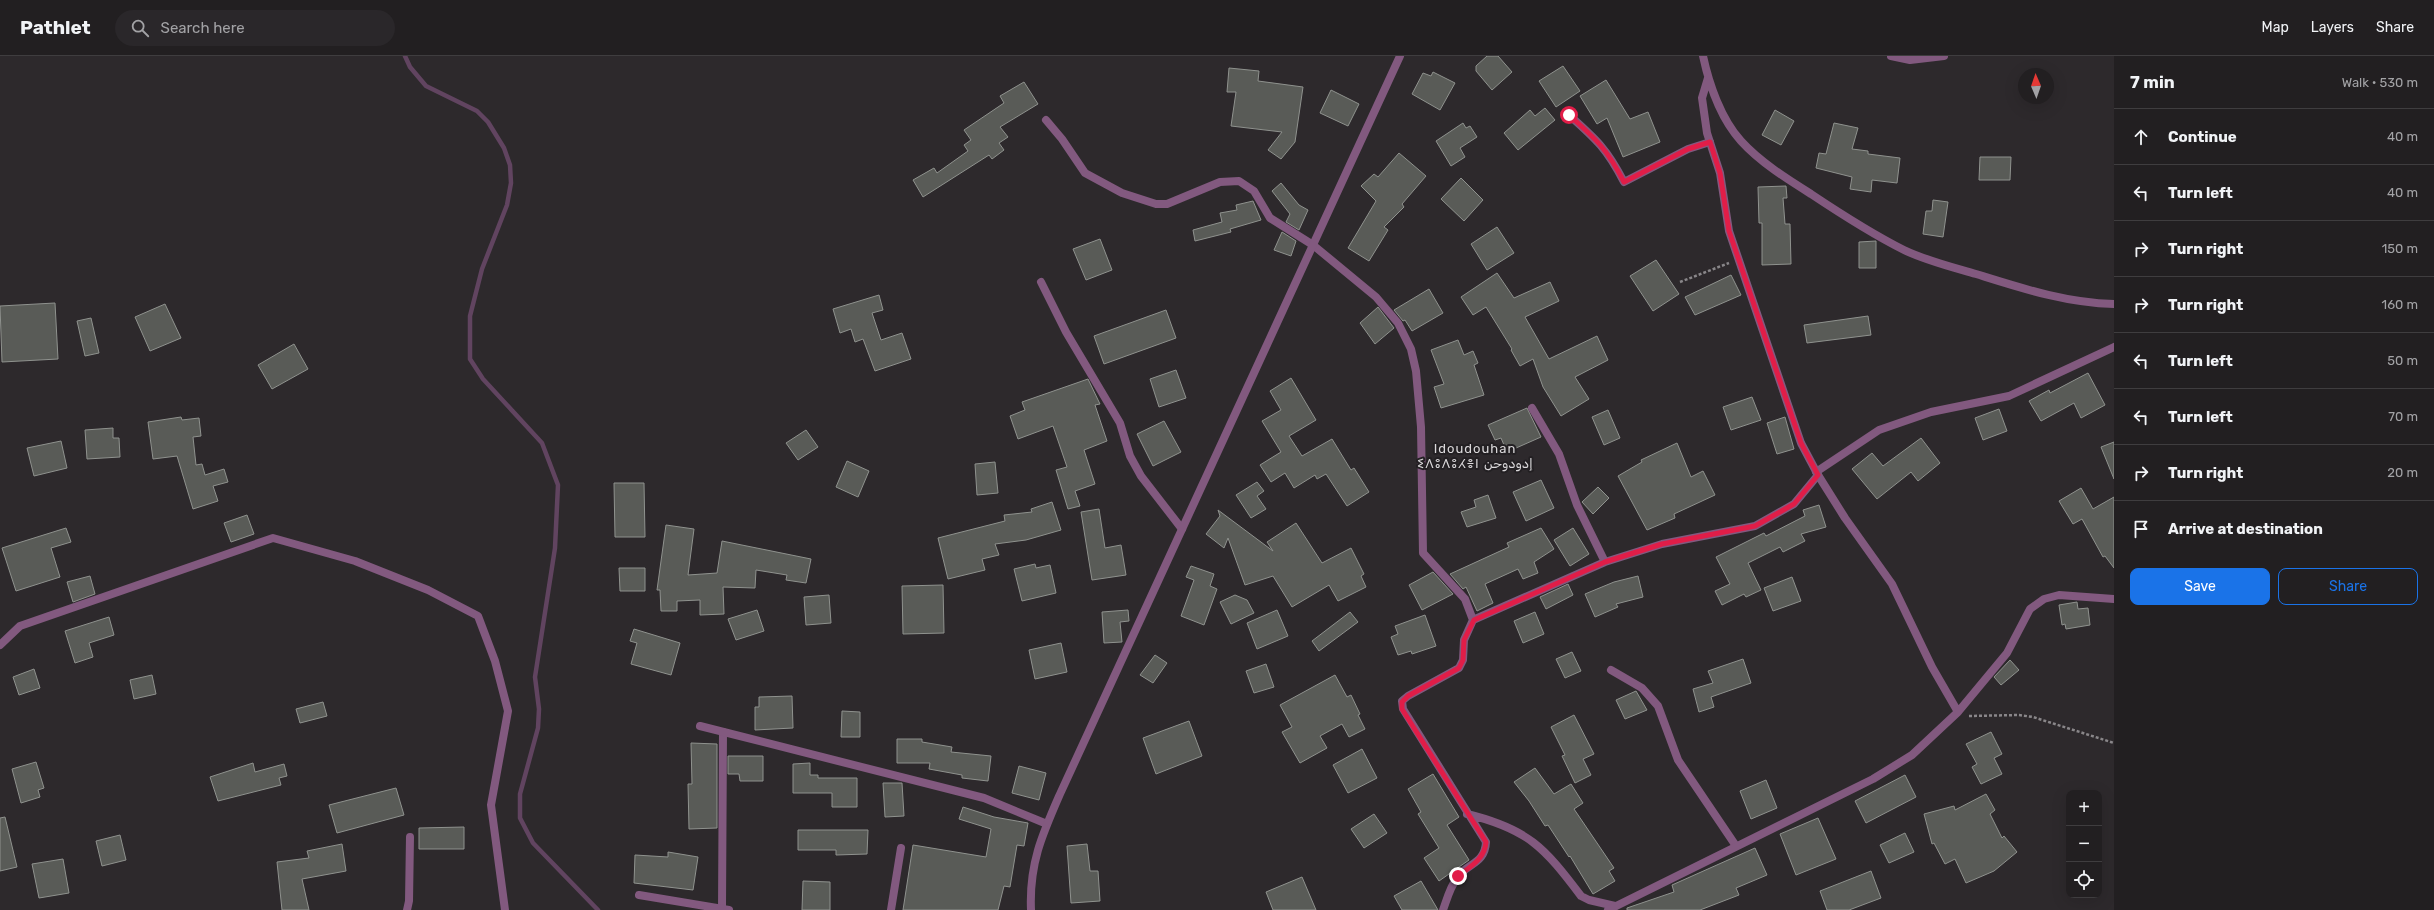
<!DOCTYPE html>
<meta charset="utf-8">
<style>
:root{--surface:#221f21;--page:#2a272a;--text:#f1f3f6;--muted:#a2a2a5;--line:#3f3d3f;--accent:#1a73e8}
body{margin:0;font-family:Rubik,"Noto Sans Arabic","Noto Sans Tifinagh",sans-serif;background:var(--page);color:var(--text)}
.controls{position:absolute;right:12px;bottom:12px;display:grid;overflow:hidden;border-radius:8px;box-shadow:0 4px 16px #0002}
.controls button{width:36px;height:36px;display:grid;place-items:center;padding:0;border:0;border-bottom:1px solid var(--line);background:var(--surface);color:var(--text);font:20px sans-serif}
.compass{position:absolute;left:2018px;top:12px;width:36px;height:36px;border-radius:50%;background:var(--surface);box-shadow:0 4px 16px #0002;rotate:358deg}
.stop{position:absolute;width:12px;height:12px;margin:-9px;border:3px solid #e11d48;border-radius:50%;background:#fff}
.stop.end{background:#e11d48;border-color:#fff;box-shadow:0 1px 4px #0008}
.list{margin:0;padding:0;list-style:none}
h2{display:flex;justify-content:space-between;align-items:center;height:52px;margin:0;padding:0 16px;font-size:17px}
h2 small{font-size:13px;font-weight:400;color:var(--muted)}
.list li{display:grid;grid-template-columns:26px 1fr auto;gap:12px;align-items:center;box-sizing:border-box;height:56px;padding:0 16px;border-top:1px solid var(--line)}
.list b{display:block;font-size:15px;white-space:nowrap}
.list em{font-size:13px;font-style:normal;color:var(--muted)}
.actions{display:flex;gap:8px;padding:12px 16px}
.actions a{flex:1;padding:9px 0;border:1px solid var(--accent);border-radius:8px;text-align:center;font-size:14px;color:var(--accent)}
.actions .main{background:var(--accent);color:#fff}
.icon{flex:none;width:22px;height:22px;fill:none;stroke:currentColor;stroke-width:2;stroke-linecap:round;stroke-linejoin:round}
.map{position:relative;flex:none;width:2114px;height:854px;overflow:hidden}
header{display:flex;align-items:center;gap:24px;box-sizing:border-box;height:56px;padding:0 20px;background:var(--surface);border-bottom:1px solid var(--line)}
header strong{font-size:19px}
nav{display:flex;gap:22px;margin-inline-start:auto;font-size:14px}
.search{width:280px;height:36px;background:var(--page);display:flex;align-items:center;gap:10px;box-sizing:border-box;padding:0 14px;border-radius:22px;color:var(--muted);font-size:15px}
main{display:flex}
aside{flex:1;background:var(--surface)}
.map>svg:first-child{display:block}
</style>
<header>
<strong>Pathlet</strong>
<div class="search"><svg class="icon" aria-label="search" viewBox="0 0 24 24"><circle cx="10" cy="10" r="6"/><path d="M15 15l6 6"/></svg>Search here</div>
<nav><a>Map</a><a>Layers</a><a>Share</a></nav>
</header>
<main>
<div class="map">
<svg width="2114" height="854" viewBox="0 0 2114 854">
<rect width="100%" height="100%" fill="#2d292c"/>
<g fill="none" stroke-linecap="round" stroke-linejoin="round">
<path stroke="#614460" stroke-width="4.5" d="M 405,0 L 410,11 L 426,30 L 477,55 L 488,66 L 504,92 L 510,109 L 511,127 L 507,149 L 482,213 L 470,260 L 470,303 L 483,323 L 542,387 L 558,429 L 555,492 L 535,621 L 539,653 L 538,672 L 520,738 L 520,762 L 533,787 L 598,854"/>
</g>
<path fill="#595b57" stroke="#8f928e" d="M 1487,0 L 1498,0 L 1512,16 L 1492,34 L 1476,15 L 1476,10 Z
M 1563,10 L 1580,35 L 1556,51 L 1539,25 Z
M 1229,12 L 1259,15 L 1258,25 L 1303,31 L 1295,86 L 1281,103 L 1268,94 L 1282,76 L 1231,70 L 1236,36 L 1227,36 Z
M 1433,16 L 1455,27 L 1440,54 L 1412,38 L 1423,17 L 1431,20 Z
M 1606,24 L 1630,63 L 1648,56 L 1660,86 L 1623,101 L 1607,62 L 1597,68 L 1580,40 Z
M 1024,26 L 1038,48 L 1000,71 L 1008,81 L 999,87 L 1004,94 L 992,103 L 989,99 L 923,141 L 913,124 L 934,112 L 937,117 L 968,95 L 964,89 L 971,84 L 964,74 L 1004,47 L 1000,40 Z
M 1331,34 L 1359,48 L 1348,70 L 1320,57 Z
M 1545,52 L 1555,64 L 1518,94 L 1504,77 L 1530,54 L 1535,60 Z
M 1775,54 L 1794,65 L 1781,89 L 1762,79 Z
M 1463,67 L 1466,72 L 1470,70 L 1477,81 L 1460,92 L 1465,101 L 1451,110 L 1436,85 Z
M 1834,67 L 1858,72 L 1852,93 L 1868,95 L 1868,98 L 1900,102 L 1897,127 L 1872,124 L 1871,136 L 1850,133 L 1852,121 L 1816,112 L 1819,97 L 1826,98 Z
M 1399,97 L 1426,120 L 1402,148 L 1404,151 L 1384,171 L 1388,174 L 1369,205 L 1348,192 L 1376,145 L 1361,130 L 1374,118 L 1378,121 Z
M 1980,101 L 2011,101 L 2010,124 L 1979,124 Z
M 1461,122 L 1483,144 L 1464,165 L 1441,143 Z
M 1281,127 L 1299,149 L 1308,154 L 1299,174 L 1286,166 L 1290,158 L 1272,135 Z
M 1786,130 L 1787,142 L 1783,142 L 1785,168 L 1790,168 L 1791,208 L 1762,209 L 1762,167 L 1759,167 L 1758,131 Z
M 1933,144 L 1948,146 L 1943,181 L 1923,178 L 1926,155 L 1932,155 Z
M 1253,145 L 1261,164 L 1230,173 L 1231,176 L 1195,185 L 1193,174 L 1222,166 L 1220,157 L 1237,154 L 1236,149 Z
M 1497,171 L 1514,197 L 1487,214 L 1471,188 Z
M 1282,176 L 1296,185 L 1291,200 L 1274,194 Z
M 1100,183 L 1112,214 L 1086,224 L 1073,193 Z
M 1876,185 L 1876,212 L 1859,212 L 1859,186 Z
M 1656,204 L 1679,238 L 1653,255 L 1630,220 Z
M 1497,217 L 1514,242 L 1550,226 L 1559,245 L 1525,261 L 1549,303 L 1597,280 L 1608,304 L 1575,321 L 1589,343 L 1561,360 L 1543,331 L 1533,303 L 1520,310 L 1511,294 L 1512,293 L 1486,251 L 1473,259 L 1461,241 Z
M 1731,219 L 1741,239 L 1695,259 L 1685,241 Z
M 1429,233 L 1443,257 L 1412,275 L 1405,264 L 1403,265 L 1394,254 Z
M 879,239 L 883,254 L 872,257 L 881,284 L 902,277 L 911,303 L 875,315 L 863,283 L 855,286 L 851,273 L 840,277 L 833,253 Z
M 55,247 L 58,303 L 2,306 L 0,250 Z
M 165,248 L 181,282 L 150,295 L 135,261 Z
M 1378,251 L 1394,272 L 1375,288 L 1360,267 Z
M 1166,254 L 1176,282 L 1104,308 L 1094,280 Z
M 1868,260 L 1871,279 L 1807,287 L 1804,269 Z
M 91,262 L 99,297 L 85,300 L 77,265 Z
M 1458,284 L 1464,299 L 1473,295 L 1478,307 L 1474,309 L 1484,339 L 1441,352 L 1434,331 L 1444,328 L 1431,294 Z
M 294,288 L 308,313 L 272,333 L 258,309 Z
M 1176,314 L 1186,342 L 1159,351 L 1150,323 Z
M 2088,317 L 2105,349 L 2081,362 L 2074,347 L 2041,365 L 2029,345 L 2049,334 L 2050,337 Z
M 1291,322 L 1316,364 L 1289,380 L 1302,400 L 1332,383 L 1351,414 L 1354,412 L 1369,436 L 1347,450 L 1326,418 L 1317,423 L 1315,419 L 1294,432 L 1285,417 L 1271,426 L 1260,409 L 1281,396 L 1262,365 L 1281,354 L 1270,335 Z
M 1088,323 L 1100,348 L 1095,349 L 1107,385 L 1084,394 L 1095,428 L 1075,435 L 1080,450 L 1068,453 L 1056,414 L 1067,411 L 1053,370 L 1018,383 L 1010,360 L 1025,354 L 1022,346 Z
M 1752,341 L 1761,364 L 1731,374 L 1723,351 Z
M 1527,352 L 1541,381 L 1507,396 L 1501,382 L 1495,384 L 1488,369 Z
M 1999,353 L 2007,375 L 1983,384 L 1975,362 Z
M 1608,354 L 1620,382 L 1604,389 L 1592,361 Z
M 181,361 L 182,364 L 199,362 L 201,380 L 193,381 L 196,409 L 202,408 L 205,419 L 224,413 L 228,426 L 213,430 L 218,445 L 193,453 L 177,400 L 153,403 L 148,366 Z
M 1785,361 L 1794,393 L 1777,398 L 1767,367 Z
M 1164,365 L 1181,396 L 1153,410 L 1137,378 Z
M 113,372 L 113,382 L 119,382 L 120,401 L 87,403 L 85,374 Z
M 806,374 L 818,391 L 798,404 L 786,387 Z
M 1921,382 L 1940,407 L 1918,425 L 1911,416 L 1877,443 L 1852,413 L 1872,397 L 1883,410 Z
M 61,385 L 67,412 L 34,420 L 27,392 Z
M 2114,386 L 2114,423 L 2101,391 Z
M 1677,387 L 1691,421 L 1703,415 L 1715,439 L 1674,458 L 1675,462 L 1647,474 L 1618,420 L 1642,406 L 1641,404 Z
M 847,405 L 869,415 L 858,441 L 836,431 Z
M 995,406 L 998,437 L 977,439 L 975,408 Z
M 1541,424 L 1554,452 L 1526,465 L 1513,436 Z
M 1257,426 L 1264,435 L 1257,440 L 1266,453 L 1251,462 L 1236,439 Z
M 614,427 L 644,427 L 645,481 L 615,481 Z
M 1598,431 L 1609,442 L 1593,458 L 1582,446 Z
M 2081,432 L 2093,453 L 2114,441 L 2114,512 L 2105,500 L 2103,501 L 2082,463 L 2073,468 L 2059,445 Z
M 1488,439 L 1496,462 L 1467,471 L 1461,456 L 1476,451 L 1474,444 Z
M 1052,446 L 1061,474 L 1026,484 L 995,488 L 999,499 L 982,503 L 985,514 L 948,523 L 938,482 L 1005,465 L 1004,459 L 1032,456 L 1031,453 Z
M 1819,449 L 1826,471 L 1801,478 L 1805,485 L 1783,496 L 1780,491 L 1748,507 L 1761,534 L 1746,541 L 1744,538 L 1722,549 L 1715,535 L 1730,528 L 1716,501 L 1764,477 L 1766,480 L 1805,460 L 1803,454 Z
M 1099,453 L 1105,492 L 1121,489 L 1126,519 L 1092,524 L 1081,456 Z
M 1218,454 L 1273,495 L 1267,486 L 1296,467 L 1322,507 L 1351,492 L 1364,518 L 1361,520 L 1366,531 L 1338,545 L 1329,529 L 1292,551 L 1273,520 L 1245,529 L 1228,482 L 1224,492 L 1206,478 L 1220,460 Z
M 247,459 L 254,478 L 231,486 L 224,467 Z
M 666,469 L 694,473 L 688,519 L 717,517 L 722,485 L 811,503 L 806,527 L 786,524 L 787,519 L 756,514 L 755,532 L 723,531 L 724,558 L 700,559 L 700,544 L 677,545 L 677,555 L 661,555 L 660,534 L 657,534 Z
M 66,472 L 71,486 L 51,492 L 60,521 L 16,535 L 2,492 Z
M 1541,472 L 1554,493 L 1534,506 L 1538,517 L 1523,523 L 1518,513 L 1485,528 L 1493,547 L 1477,555 L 1466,531 L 1463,533 L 1450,518 L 1509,491 L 1507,487 Z
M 1573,472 L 1589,498 L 1570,510 L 1554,484 Z
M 1035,508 L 1036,512 L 1050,509 L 1056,537 L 1022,545 L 1014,513 Z
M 1191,510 L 1214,518 L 1210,530 L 1217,533 L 1204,569 L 1181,560 L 1194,524 L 1186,521 Z
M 619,512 L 645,512 L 645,535 L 620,535 Z
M 1433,516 L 1453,538 L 1422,554 L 1409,529 Z
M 90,520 L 95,538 L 73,546 L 67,526 Z
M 1638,520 L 1643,541 L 1616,548 L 1618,551 L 1595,561 L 1585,538 L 1614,526 Z
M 1792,521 L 1801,545 L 1773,555 L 1764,532 Z
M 1568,528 L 1573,539 L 1546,553 L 1540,541 Z
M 943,529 L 944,577 L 903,578 L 902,530 Z
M 829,539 L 831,567 L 806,569 L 804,541 Z
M 1235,539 L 1247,544 L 1254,557 L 1231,568 L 1220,546 Z
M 2077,546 L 2078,553 L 2088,552 L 2090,569 L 2066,573 L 2065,568 L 2062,569 L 2059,549 Z
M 757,554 L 764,575 L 736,584 L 728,563 Z
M 1128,554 L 1129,565 L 1120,566 L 1122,586 L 1104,587 L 1102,556 Z
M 1277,554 L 1288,580 L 1257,593 L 1247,567 Z
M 1350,556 L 1358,566 L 1319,595 L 1312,585 Z
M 1535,556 L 1544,578 L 1523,587 L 1514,565 Z
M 1425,559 L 1436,590 L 1412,598 L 1411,595 L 1398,599 L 1391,581 L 1398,578 L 1395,570 Z
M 109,561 L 114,579 L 89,587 L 93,601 L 75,607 L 65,575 Z
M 634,573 L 680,587 L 671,619 L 631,608 L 637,587 L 630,585 Z
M 1061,587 L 1067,616 L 1035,623 L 1029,594 Z
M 1572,596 L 1581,615 L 1565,622 L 1556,603 Z
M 1155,599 L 1167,607 L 1153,627 L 1140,619 Z
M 1743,603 L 1751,627 L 1711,641 L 1714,651 L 1699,656 L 1693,633 L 1713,627 L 1708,615 Z
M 2010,604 L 2019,614 L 2001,629 L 1994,621 Z
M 1266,608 L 1274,631 L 1254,637 L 1246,615 Z
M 34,613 L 40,632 L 19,639 L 13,621 Z
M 152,619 L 156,638 L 134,643 L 130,624 Z
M 1335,619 L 1347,641 L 1351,639 L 1360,658 L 1358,659 L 1365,673 L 1349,681 L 1342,668 L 1320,680 L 1327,692 L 1300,707 L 1282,676 L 1292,671 L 1280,649 Z
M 1636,635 L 1647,654 L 1625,663 L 1616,644 Z
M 792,640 L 793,672 L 755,674 L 755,651 L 759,651 L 759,641 Z
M 323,646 L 327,660 L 300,667 L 296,653 Z
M 842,655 L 860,656 L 860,681 L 841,681 Z
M 1574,659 L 1594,698 L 1583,703 L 1591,719 L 1575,727 L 1562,700 L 1565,699 L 1551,671 Z
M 1189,665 L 1202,700 L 1156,718 L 1143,682 Z
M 1991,676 L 2002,698 L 1994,702 L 2002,718 L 1981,728 L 1972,711 L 1977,708 L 1966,688 Z
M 897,683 L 922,683 L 922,686 L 952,691 L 951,696 L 991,700 L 988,725 L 962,722 L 962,719 L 929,713 L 930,707 L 897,707 Z
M 691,687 L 717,688 L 717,772 L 689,773 L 688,728 L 692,728 Z
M 1362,693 L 1377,722 L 1348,737 L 1333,709 Z
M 728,700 L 763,700 L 763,725 L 740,725 L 739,718 L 728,718 Z
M 36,706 L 44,732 L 38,734 L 40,741 L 21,747 L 12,713 Z
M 253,707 L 255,716 L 284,708 L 287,720 L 279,722 L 281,729 L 218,745 L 210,721 Z
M 810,707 L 810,719 L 818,719 L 818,722 L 857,722 L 857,751 L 832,751 L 832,737 L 793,737 L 793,708 Z
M 1019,710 L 1046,717 L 1039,744 L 1012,737 Z
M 1535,712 L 1554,738 L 1571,728 L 1583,747 L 1574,753 L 1614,812 L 1609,815 L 1615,825 L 1593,838 L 1570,800 L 1569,801 L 1548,769 L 1545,770 L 1529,745 L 1514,726 Z
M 1433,718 L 1459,761 L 1447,769 L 1469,804 L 1439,825 L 1424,802 L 1439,792 L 1418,758 L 1421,756 L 1408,733 Z
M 1905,719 L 1916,741 L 1866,767 L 1855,745 Z
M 1766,724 L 1777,752 L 1751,763 L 1740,735 Z
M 883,727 L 902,727 L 904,760 L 885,761 Z
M 396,732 L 404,759 L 337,777 L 329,749 Z
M 1986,738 L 1995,754 L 1990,758 L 2002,782 L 2004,780 L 2017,796 L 1994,815 L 1966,827 L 1955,803 L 1945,808 L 1934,787 L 1932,788 L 1924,758 L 1954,750 L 1955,754 Z
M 963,751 L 994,761 L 1028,767 L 1024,790 L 1017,789 L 1010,831 L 1004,830 L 998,854 L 903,854 L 913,789 L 986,801 L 991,773 L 959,763 Z
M 1374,758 L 1387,777 L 1364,792 L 1351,773 Z
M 5,761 L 17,811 L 0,815 L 0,762 Z
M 1818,762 L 1836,803 L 1796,819 L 1780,778 Z
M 464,771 L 464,793 L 419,793 L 419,772 Z
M 798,774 L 868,774 L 867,798 L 836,799 L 836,794 L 798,794 Z
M 1905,777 L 1914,796 L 1889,807 L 1880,789 Z
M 120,779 L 126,804 L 102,810 L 96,785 Z
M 342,788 L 346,815 L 302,823 L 309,854 L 282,854 L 277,806 L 309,802 L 307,795 Z
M 1087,788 L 1090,815 L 1098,815 L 1100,845 L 1071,847 L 1067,790 Z
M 1755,792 L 1767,819 L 1736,832 L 1739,839 L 1700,854 L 1627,854 L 1627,852 L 1674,836 L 1672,829 Z
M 668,796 L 698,801 L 693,834 L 634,827 L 635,799 L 668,801 Z
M 63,803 L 69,837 L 39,842 L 32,808 Z
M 1871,815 L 1881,842 L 1849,854 L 1827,854 L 1820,835 Z
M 1302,821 L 1316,854 L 1273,854 L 1266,836 Z
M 803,825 L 830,826 L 830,854 L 802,854 Z
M 1421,825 L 1438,854 L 1402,854 L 1394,840 Z"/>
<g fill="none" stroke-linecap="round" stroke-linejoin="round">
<path stroke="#898689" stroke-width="2.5" stroke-dasharray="3 2" stroke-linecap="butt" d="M 1680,226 L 1729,207
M 1969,660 L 2019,659 L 2033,661 L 2114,687"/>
<path stroke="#82597f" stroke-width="8" d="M 1891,0 L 1910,4 L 1944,0
M 1569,59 C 1597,84 1607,93 1624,126 L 1688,93 L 1710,86
M 1046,64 L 1062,83 L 1085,117 L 1122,137 L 1156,148 L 1167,148 L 1220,126 L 1239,125 L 1254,135 L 1270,162 L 1313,189 L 1376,241 L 1398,267 L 1411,293 L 1416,315 L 1421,371 L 1423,497 L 1465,543 L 1473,564
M 1041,226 L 1066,276 L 1120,367 L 1130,400 L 1141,420 L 1182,473
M 1532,352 L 1559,398 L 1577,449 L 1605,506
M 1816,416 L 1879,374 L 1931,356 L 2009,340 L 2114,291
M 1611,614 L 1642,632 L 1658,650 L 1678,704 L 1736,790
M 1467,758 C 1528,773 1544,791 1581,840 L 1589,844 L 1615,850
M 722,853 L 723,676
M 407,854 L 409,845 L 410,781
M 891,854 L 901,792
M 1443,854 C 1447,843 1450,831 1457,822 C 1467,807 1485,808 1486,786 L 1403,653 L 1402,645 L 1408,640 L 1459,612 L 1463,604 L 1464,584 L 1473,564 L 1605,506 L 1662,488 L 1755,470 L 1794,448 L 1818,419"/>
<path stroke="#82597f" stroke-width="8" d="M 1703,0 C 1709,28 1721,63 1741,85 C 1760,106 1787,123 1811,138 C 1841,158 1872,178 1904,194 C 1927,205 1952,211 1976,218 C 2021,232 2066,247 2114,248
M 1708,22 L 1702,42 L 1707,77 L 1720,117 L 1729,175 L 1801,387 L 1818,419 L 1845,462 L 1892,528 L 1932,611 L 1958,656
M 0,589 L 20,570 L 273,482 L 355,505 L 428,534 L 478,560 L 495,605 L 508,655 L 491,749 L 505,854
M 700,670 L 984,742 L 1047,768
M 639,839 L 729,854
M 1608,854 L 1873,723 L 1912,699 L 1958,656 L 2007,597 L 2030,553 L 2044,543 L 2059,539 L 2114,543"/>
<path stroke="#82597f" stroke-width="8" d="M 1031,854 C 1029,808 1042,779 1060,738 L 1400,0"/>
</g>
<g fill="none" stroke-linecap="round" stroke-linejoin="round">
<path stroke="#e11d48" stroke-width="5" d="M 1458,820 C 1470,811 1485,803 1486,786 L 1402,653 L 1402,646 L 1408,640 L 1459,612 L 1463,604 L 1464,584 L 1474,564 L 1605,506 L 1662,488 L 1755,470 L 1794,448 L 1818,419 L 1801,387 L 1729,175 L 1720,117 L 1710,86 L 1688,93 L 1624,126 C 1607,93 1597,84 1569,59"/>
</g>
<g text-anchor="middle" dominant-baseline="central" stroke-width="4" stroke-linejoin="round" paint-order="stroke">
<g font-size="13" letter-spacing="1" fill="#dad8da" stroke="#232023">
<text x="1475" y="392">Idoudouhan<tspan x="1475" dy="15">ⵉⴷⵓⴷⵓⵃⴻⵏ إدودوحن</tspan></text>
</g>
</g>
</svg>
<div class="controls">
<button>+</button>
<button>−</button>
<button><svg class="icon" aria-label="locate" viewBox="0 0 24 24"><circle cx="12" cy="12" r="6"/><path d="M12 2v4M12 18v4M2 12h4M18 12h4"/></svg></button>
</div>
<svg class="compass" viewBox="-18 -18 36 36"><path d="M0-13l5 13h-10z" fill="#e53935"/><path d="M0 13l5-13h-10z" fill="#a2a2a5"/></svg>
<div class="stop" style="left:1569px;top:59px"></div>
<div class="stop end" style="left:1458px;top:820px"></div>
</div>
<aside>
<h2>7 min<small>Walk · 530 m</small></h2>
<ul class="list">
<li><svg class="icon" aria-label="ahead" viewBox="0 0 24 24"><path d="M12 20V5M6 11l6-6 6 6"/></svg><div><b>Continue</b></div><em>40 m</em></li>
<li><svg class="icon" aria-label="left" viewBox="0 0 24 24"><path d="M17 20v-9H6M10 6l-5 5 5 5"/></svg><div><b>Turn left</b></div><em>40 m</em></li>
<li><svg class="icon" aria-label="right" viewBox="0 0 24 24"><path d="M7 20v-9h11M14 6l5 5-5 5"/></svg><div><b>Turn right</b></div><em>150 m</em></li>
<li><svg class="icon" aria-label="right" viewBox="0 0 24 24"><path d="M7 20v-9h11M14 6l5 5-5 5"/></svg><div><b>Turn right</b></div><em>160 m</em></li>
<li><svg class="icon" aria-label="left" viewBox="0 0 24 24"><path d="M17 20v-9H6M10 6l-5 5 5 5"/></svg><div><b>Turn left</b></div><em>50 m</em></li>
<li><svg class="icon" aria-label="left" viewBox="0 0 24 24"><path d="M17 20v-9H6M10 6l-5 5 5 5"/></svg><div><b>Turn left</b></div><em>70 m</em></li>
<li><svg class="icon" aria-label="right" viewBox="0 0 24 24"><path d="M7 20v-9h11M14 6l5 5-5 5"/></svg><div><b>Turn right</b></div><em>20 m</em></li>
<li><svg class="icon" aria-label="arrive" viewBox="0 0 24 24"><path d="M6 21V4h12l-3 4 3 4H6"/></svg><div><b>Arrive at destination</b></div></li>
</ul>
<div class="actions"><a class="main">Save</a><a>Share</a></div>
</aside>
</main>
